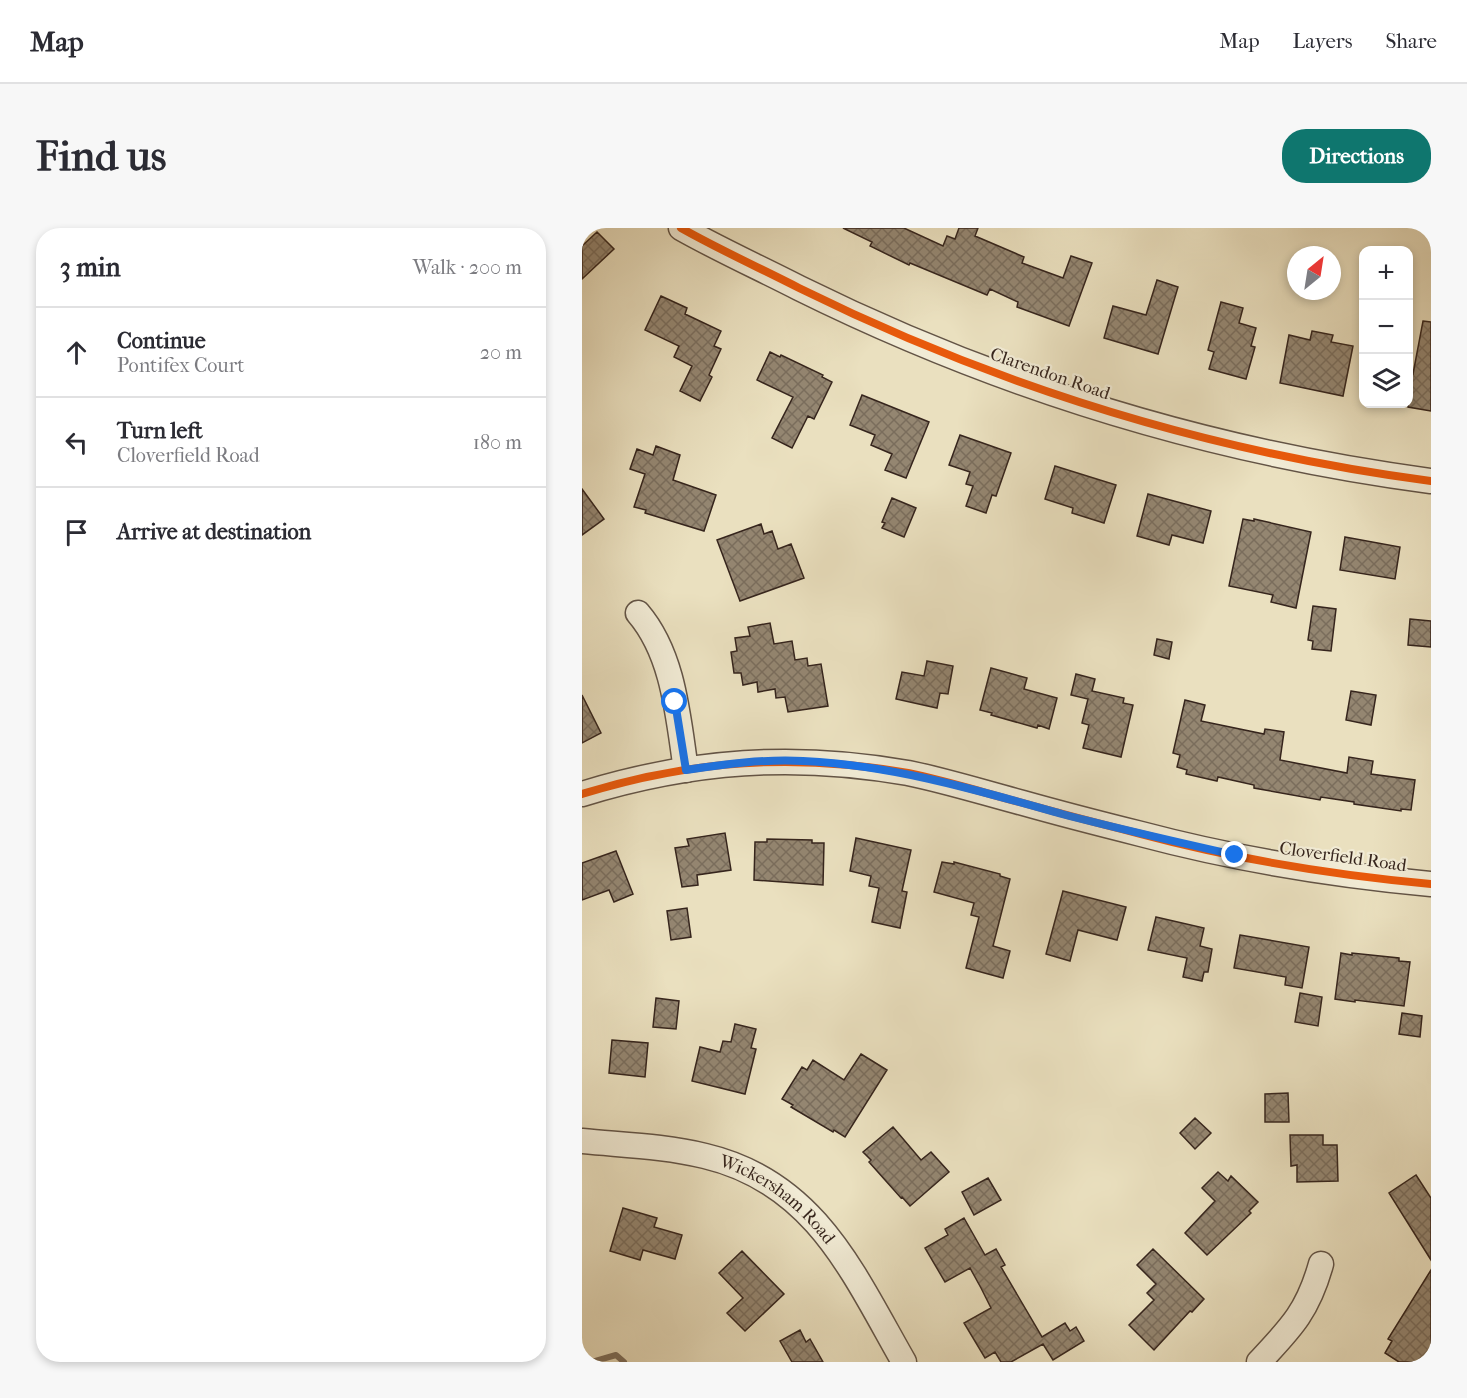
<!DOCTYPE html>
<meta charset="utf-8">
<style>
:root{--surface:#fff;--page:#f7f7f7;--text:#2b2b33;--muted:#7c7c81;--line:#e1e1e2;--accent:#0f766e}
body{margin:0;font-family:"IM FELL French Canon",serif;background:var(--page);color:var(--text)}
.controls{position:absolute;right:18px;top:18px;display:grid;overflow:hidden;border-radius:12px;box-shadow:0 3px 9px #0003}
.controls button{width:54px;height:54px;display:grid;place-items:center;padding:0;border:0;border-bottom:2px solid var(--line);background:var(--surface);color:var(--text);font:30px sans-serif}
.compass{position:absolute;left:705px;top:18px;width:54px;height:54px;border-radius:50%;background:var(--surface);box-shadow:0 3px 9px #0003;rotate:30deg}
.stop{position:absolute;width:18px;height:18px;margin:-14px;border:4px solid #1a73e8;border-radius:50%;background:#fff}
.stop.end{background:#1a73e8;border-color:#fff;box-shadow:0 2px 6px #0008}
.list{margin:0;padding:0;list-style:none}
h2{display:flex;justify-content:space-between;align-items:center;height:78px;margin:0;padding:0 24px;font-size:26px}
h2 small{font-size:20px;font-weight:400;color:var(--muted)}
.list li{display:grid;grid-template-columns:39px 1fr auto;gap:18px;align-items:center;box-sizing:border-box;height:90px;padding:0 24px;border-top:2px solid var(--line)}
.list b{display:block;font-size:22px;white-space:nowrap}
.list p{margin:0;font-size:20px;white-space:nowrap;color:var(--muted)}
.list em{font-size:20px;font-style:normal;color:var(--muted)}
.icon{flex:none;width:33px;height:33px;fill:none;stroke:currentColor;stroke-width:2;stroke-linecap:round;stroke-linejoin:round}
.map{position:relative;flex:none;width:849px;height:1134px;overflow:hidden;border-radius:24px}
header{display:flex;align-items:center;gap:36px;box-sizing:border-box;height:84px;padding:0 30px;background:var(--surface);border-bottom:2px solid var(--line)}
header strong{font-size:28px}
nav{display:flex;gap:33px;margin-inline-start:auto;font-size:21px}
.intro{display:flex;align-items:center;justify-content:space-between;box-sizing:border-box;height:144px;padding:0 36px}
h1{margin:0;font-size:42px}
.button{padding:15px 27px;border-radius:24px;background:var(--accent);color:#fff;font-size:21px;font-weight:700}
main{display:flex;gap:36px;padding:0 36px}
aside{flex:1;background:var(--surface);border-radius:24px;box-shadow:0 3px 9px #0003}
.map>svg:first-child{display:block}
</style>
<header>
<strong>Map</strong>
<nav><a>Map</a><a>Layers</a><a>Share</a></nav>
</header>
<div class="intro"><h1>Find us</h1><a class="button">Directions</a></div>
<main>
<aside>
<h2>3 min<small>Walk · 200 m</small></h2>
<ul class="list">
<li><svg class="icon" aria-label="ahead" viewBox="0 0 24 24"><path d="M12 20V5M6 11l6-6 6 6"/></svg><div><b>Continue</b><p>Pontifex Court</p></div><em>20 m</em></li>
<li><svg class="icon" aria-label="left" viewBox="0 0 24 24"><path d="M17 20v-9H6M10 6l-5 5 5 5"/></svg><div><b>Turn left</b><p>Cloverfield Road</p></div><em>180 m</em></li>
<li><svg class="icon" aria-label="arrive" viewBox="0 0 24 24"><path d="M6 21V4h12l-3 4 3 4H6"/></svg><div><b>Arrive at destination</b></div></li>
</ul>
</aside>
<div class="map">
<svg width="849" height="1134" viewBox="0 0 849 1134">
<defs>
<pattern id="building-cross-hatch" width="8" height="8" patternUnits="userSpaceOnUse" patternTransform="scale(1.5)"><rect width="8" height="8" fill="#948671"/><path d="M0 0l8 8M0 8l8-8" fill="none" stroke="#7a6d5c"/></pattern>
</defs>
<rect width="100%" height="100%" fill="#eae0bf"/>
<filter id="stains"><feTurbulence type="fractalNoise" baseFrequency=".00333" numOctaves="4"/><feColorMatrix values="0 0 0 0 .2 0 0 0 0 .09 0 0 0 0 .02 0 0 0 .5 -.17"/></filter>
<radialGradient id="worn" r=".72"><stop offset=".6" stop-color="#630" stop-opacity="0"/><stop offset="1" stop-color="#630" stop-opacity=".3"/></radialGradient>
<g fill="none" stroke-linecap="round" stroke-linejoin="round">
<path stroke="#7d6f5d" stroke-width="6" d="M 10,1134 L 34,1127 L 42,1134"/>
</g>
<path fill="url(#building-cross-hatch)" stroke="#36251d" stroke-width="1.5" d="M 261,0 L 322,0 L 361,18 L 365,8 L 373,11 L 377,0 L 396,0 L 393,8 L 442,29 L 440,35 L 481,50 L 489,28 L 510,35 L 487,98 L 435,79 L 436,74 L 408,61 L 405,67 L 328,35 L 327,37 L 288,18 L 290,14 Z
M 15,4 L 32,21 L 0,51 L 0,18 Z
M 575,52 L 596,59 L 576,126 L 522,110 L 531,78 L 564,87 Z
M 79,68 L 105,80 L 103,86 L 139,103 L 132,118 L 139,121 L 127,147 L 130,149 L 118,173 L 98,163 L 110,138 L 92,129 L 97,118 L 63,102 Z
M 639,74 L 661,80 L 657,95 L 674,100 L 669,118 L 673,119 L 664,151 L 627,141 L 632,124 L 626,122 Z
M 841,93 L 849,94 L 849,183 L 826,179 L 826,145 L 831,146 Z
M 730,103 L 751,107 L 749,114 L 771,118 L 761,168 L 698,155 L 707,107 L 728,112 Z
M 188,124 L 198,129 L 199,127 L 241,147 L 240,149 L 250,154 L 232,191 L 226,188 L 210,220 L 190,210 L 211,169 L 175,152 Z
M 280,167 L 347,194 L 324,250 L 303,242 L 310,226 L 289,217 L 293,207 L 268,197 Z
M 378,207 L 429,225 L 414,268 L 410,267 L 404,285 L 384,278 L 391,258 L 384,256 L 388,244 L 367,237 Z
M 74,218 L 98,227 L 91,252 L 134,267 L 122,303 L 63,285 L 64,282 L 52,279 L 63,246 L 48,241 L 55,221 L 71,227 Z
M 473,238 L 534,257 L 522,295 L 490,285 L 491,280 L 463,271 Z
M 0,261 L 22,291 L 0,307 Z
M 566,266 L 629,283 L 621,315 L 590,307 L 587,317 L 555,308 Z
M 310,270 L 334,280 L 322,309 L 300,300 L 303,295 L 300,294 Z
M 661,291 L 672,293 L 672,291 L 729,304 L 714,380 L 689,374 L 691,367 L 647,358 Z
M 179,296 L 182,306 L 190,303 L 196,321 L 209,316 L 222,350 L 158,373 L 135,312 Z
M 763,309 L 818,319 L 813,351 L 758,342 Z
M 731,378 L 754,381 L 749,423 L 730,421 L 731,413 L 726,412 Z
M 828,391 L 849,393 L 849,419 L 826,417 Z
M 188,395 L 192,416 L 210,413 L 213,432 L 225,430 L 226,438 L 239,436 L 246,478 L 206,484 L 203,469 L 194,470 L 193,461 L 176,464 L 175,454 L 161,457 L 159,445 L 152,445 L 149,424 L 155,423 L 153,410 L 168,408 L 166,399 Z
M 575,411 L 590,414 L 587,431 L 572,427 Z
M 345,433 L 371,438 L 366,466 L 358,465 L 355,480 L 314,471 L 320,444 L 342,448 Z
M 409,440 L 445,450 L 442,461 L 475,470 L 467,501 L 456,497 L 455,500 L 409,487 L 410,485 L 398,482 Z
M 494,446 L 513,451 L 510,463 L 542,470 L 541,475 L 551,477 L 539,529 L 501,520 L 507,497 L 500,495 L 506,471 L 489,467 Z
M 769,463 L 794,467 L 789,497 L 764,492 Z
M 0,467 L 19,505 L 0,515 Z
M 603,472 L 623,477 L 619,493 L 682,506 L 683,501 L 702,504 L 698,532 L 765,545 L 767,529 L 791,533 L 789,546 L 833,552 L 829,582 L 819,581 L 819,583 L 772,576 L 772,574 L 739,569 L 738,572 L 672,560 L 672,557 L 636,549 L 635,553 L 604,546 L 605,542 L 595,539 L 598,527 L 591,525 Z
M 143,605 L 149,642 L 115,647 L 116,657 L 100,659 L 93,620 L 107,618 L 105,611 Z
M 274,610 L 329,622 L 320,663 L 325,664 L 318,700 L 290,694 L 297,660 L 287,658 L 289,648 L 268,643 Z
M 185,611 L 230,612 L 230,615 L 242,615 L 241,657 L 172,652 L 173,614 L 185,614 Z
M 34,623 L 51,666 L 32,674 L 27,662 L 0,672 L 0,635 Z
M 360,634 L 372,636 L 372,634 L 418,646 L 418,648 L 428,651 L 411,718 L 428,723 L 421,750 L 384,740 L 397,689 L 389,687 L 392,675 L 352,664 Z
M 481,663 L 544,679 L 535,712 L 496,702 L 488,733 L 464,726 Z
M 105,680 L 109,709 L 89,712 L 85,683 Z
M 574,689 L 622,700 L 618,718 L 630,721 L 626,744 L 622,744 L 620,753 L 601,749 L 605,730 L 566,722 Z
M 658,707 L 727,719 L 720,760 L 703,757 L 704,749 L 652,740 Z
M 759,725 L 770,727 L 770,725 L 817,730 L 817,733 L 828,734 L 822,778 L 773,772 L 773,774 L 753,771 Z
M 718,765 L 740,769 L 736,798 L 713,794 Z
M 74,770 L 97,773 L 94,801 L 71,799 Z
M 820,785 L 840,788 L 838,809 L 817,806 Z
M 153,796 L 174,801 L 169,820 L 174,821 L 163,866 L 110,853 L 118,819 L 138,824 L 141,813 L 149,814 Z
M 30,812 L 66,815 L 63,849 L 27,845 Z
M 279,826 L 305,842 L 263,909 L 252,902 L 251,904 L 209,879 L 211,877 L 200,871 L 220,839 L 225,842 L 231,832 L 262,852 Z
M 706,865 L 707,894 L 683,894 L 683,866 Z
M 613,890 L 629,905 L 613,921 L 598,905 Z
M 311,899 L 339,932 L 349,924 L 367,944 L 328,978 L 320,969 L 319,970 L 287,934 L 289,932 L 281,924 Z
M 708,907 L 741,907 L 741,917 L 755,917 L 756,953 L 715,954 L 715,937 L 709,938 Z
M 636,944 L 646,953 L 649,948 L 676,974 L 667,983 L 669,985 L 625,1027 L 603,1005 L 633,973 L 620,960 Z
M 834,947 L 849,970 L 849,1032 L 807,965 Z
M 406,950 L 419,972 L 392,987 L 380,964 Z
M 41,980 L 75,990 L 72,999 L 100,1007 L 93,1031 L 61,1022 L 58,1032 L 28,1023 Z
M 382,990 L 403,1027 L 414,1021 L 423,1037 L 419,1039 L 460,1109 L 483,1095 L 488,1103 L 494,1099 L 502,1113 L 471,1132 L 461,1116 L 429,1134 L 419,1134 L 413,1124 L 403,1130 L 382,1095 L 409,1080 L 399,1060 L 388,1040 L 363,1054 L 343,1020 L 366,1007 L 363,1001 Z
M 571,1021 L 622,1071 L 610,1084 L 608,1083 L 572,1122 L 547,1097 L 572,1072 L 565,1065 L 574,1056 L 555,1037 Z
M 160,1023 L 202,1066 L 163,1103 L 145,1085 L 161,1070 L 137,1045 Z
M 849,1042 L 849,1127 L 845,1134 L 817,1134 L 803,1125 L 810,1113 L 806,1111 Z
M 218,1102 L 224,1114 L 228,1111 L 241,1134 L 210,1134 L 198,1113 Z"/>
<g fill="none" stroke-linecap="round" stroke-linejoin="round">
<defs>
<g id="minor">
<path d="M 99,0 C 138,22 178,40 217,60 C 415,158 629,224 849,253"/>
<path d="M 56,385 C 92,427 96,489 104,542"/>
<path d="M 0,566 C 110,532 213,525 326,545 C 365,553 403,565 441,575 C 480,586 519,596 559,606 C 653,631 752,647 849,656"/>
<path id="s1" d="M 0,913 C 40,917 83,918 123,928 C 233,954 271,1045 322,1134"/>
<path d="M 677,1134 C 709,1100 726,1083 739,1036"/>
</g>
</defs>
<use href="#minor" stroke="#635446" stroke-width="27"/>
<use href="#minor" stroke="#f1ebd5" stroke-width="24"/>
<defs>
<path id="cycleway" d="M 99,0 C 138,22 178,40 217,60 C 415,158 629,224 849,253
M 0,566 C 110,532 213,525 326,545 C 365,553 403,565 441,575 C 480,586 519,596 559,606 C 653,631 752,647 849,656"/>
</defs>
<use href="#cycleway" stroke="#f1ebd5" stroke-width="11"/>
<use href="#cycleway" stroke="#e8590c" stroke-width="8"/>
</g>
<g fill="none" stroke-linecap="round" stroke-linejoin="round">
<path stroke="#1a73e8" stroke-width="8" d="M 93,474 L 104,542 C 143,536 182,531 221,533 C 310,537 395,562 480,586 C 537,601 595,614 653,627"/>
</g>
<g text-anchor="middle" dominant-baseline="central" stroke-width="4.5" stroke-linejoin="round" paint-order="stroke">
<g font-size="18" fill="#36251d" stroke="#f1ebd5">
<text transform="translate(468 146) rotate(19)">Clarendon Road</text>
<text transform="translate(761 629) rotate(8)">Cloverfield Road</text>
<text stroke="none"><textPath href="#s1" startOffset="210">Wickersham Road</textPath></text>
</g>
</g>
<rect width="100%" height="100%" filter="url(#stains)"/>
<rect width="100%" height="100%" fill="url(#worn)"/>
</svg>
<div class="controls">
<button>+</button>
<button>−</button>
<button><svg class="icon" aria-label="layers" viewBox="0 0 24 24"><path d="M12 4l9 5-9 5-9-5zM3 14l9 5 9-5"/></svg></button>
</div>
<svg class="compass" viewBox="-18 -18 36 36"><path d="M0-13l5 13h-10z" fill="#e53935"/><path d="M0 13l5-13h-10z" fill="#7c7c81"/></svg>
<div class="stop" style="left:93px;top:474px"></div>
<div class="stop end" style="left:653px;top:627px"></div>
</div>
</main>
